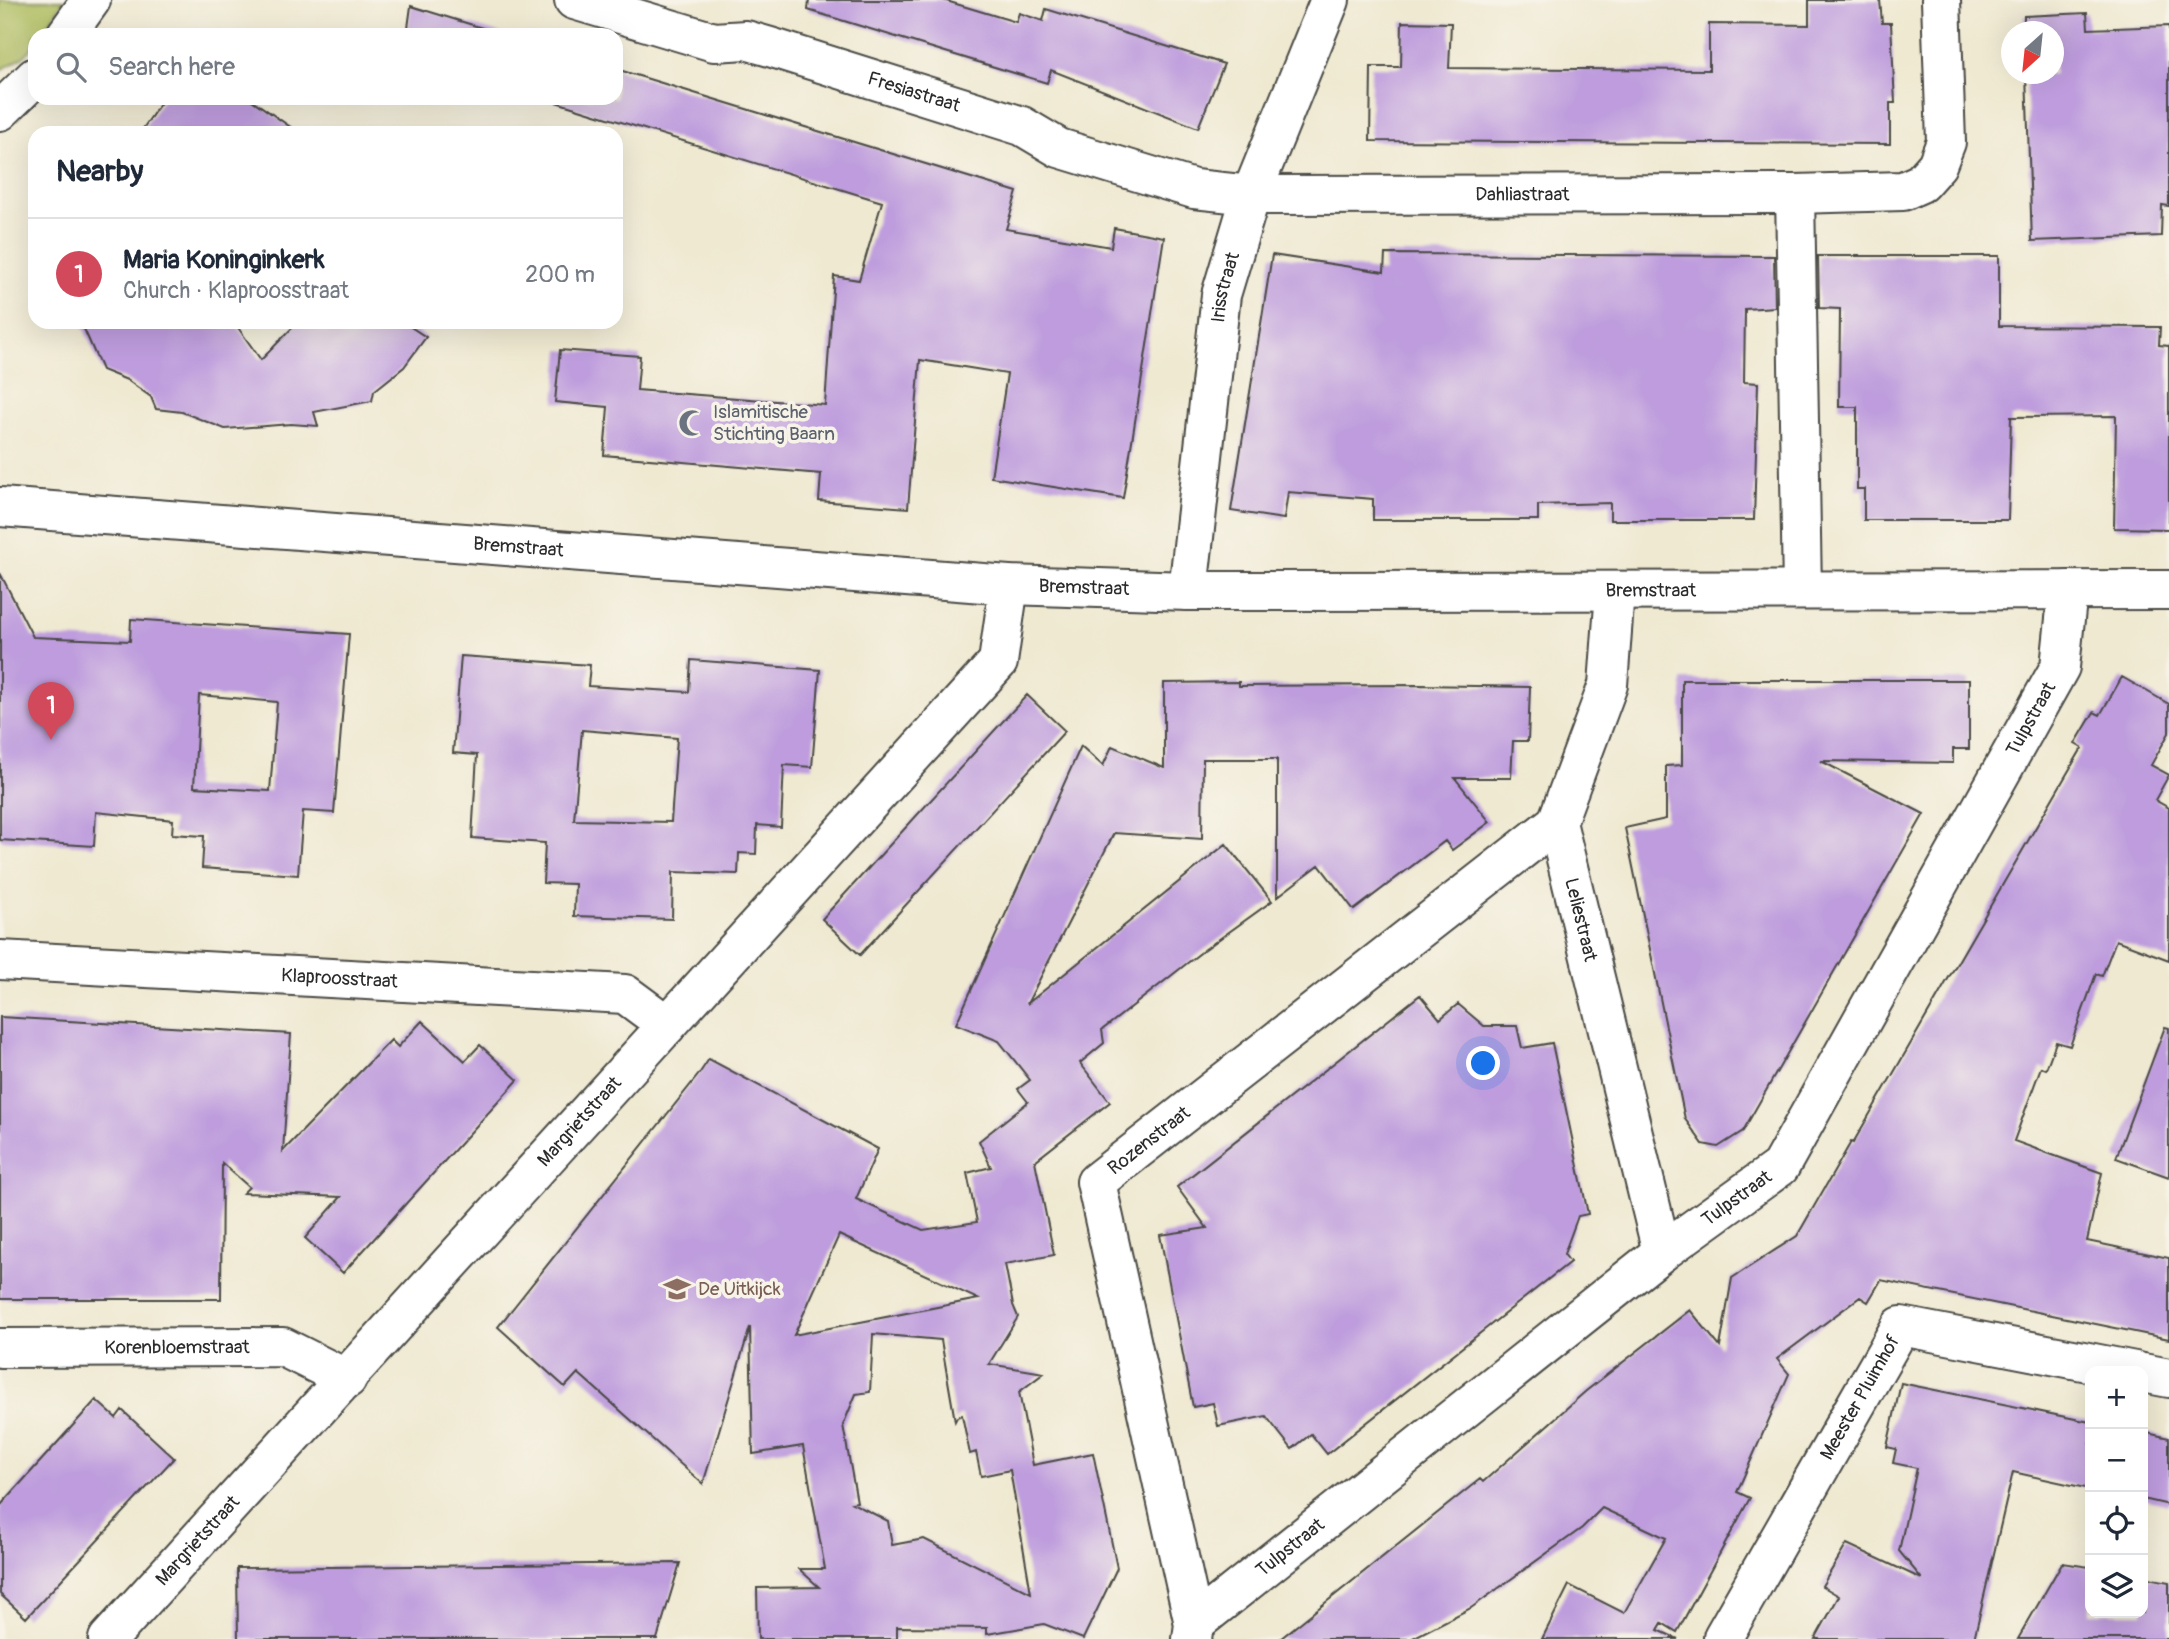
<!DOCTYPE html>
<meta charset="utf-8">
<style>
:root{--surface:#fff;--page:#f6f6f7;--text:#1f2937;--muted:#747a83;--line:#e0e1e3;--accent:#d1495b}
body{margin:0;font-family:Pangolin,sans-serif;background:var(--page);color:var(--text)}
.controls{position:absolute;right:21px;bottom:21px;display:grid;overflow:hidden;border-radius:14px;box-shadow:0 7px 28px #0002}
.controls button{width:63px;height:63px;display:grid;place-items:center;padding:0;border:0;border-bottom:2px solid var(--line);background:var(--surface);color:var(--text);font:35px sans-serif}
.compass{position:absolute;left:2001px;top:21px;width:63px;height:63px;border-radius:50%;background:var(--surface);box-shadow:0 7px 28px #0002;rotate:207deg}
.you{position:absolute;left:1484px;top:1064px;width:24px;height:24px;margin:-18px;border:5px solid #fff;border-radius:50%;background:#1a73e8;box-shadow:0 0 0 10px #1a73e833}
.badge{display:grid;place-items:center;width:46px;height:46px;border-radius:50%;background:var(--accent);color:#fff;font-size:23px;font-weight:700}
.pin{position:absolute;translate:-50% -58px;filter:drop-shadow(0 2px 4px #0008)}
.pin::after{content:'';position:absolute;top:37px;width:24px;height:21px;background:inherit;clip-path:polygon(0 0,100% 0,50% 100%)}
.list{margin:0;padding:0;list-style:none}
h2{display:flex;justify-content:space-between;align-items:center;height:91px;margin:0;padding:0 28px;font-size:30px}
h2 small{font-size:23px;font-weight:400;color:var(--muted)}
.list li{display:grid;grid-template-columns:46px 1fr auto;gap:21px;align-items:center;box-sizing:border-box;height:112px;padding:0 28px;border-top:2px solid var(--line)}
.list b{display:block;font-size:26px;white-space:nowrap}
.list p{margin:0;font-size:23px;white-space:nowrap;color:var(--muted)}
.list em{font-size:23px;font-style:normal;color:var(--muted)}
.icon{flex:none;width:38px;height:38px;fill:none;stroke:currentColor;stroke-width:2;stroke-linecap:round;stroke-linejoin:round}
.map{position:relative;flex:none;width:2169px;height:1639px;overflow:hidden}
.search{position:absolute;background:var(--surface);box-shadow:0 7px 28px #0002;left:28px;top:28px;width:595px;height:77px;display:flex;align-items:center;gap:18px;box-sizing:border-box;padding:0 24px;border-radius:21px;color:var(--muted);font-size:26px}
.panel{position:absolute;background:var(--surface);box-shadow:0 7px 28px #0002;left:28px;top:126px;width:595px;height:203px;border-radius:21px}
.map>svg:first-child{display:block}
</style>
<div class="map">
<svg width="2169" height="1639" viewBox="0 0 2169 1639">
<rect width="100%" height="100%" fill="#f7f3e8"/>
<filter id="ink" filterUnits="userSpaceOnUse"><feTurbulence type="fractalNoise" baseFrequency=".0143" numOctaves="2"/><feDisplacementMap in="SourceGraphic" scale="14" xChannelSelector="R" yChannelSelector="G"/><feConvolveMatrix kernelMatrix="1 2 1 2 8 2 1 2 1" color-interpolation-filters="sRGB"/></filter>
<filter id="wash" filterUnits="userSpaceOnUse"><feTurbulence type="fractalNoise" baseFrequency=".00686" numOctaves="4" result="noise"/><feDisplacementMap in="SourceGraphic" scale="28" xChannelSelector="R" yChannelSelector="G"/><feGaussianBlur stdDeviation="1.57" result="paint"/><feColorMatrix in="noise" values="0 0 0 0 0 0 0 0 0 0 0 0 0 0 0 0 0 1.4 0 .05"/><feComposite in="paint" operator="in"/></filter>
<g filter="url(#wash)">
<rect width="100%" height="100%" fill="#efe9d1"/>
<path fill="#adbb5d" stroke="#6c7344" stroke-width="2" d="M 0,0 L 64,0 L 41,35 L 35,35 C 35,55 15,62 0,70 Z"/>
<g id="blocks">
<path fill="#be9cdd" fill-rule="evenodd" d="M 809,0 L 943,0 L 1016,22 L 1019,13 L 1043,21 L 1046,9 L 1224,64 L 1198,128 L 1051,70 L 1047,83 L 808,10 Z
M 1809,0 L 1880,0 L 1882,23 L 1891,23 L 1895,103 L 1890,103 L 1890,144 L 1370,141 L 1371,67 L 1401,67 L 1402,22 L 1451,23 L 1449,68 L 1709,70 L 1709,24 L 1809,25 Z
M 411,6 L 489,30 L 505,35 L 407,35 Z
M 2087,13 L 2088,29 L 2169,26 L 2169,206 L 2162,205 L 2161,236 L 2032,241 L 2026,74 L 2054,74 L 2054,32 L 2024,32 L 2024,16 Z
M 616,69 L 1017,192 L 1006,229 L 1111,247 L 1114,228 L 1164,237 L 1123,498 L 991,477 L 1007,374 L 920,360 L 908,508 L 819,501 L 821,474 L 604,455 L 608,407 L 555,402 L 560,350 L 640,356 L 637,390 L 825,405 L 834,276 L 859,280 L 882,202 L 543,98 L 616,98 Z
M 164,98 L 249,98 L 299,133 L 140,133 Z
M 1385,254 L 1774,256 L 1775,307 L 1745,309 L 1744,382 L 1758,383 L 1754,520 L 1610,520 L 1610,503 L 1538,505 L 1538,520 L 1373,520 L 1373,499 L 1288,492 L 1284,519 L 1231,511 L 1272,255 L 1384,272 Z
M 1818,256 L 1999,256 L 1999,326 L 2160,327 L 2159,345 L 2169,346 L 2169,529 L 2114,528 L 2116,416 L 2011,417 L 2008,520 L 1864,520 L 1864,489 L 1857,489 L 1857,407 L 1839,407 L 1840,309 L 1819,308 Z
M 81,322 L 199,322 L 207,327 L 234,322 L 261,360 L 297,323 L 304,322 L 332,327 L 338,322 L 403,322 L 426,337 L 404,367 L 374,391 L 372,401 L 314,412 L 318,426 L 291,424 L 225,429 L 182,412 L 156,409 L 151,397 L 127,380 L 102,370 Z
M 0,573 L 33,637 L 130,641 L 131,619 L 349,634 L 334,813 L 303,811 L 298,875 L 202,868 L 204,836 L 172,834 L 173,820 L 96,812 L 94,846 L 0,840 ZM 199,695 L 277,702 L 270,791 L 194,787 Z
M 461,656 L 590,665 L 588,686 L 689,692 L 691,660 L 820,670 L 812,767 L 784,765 L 781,827 L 757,825 L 756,854 L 739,853 L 738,874 L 673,872 L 672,919 L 574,916 L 575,884 L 543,883 L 545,843 L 472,838 L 477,755 L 453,753 ZM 582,730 L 677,738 L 671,822 L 574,820 Z
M 2122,677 L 2169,704 L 2169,733 L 2151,765 L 2169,775 L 2155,800 L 2169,808 L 2169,960 L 2116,940 L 2102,976 L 2096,974 L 2070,1046 L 2056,1042 L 2046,1069 L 2041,1067 L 2014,1141 L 2102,1173 L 2087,1241 L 2169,1258 L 2169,1339 L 1881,1280 L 1868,1302 L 1860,1297 L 1777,1359 L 1789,1374 L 1737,1492 L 1750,1498 L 1677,1632 L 1662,1623 L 1658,1630 L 1678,1639 L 1542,1639 L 1569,1585 L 1624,1613 L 1666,1538 L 1602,1508 L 1582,1528 L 1471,1608 L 1411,1639 L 1280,1639 L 1480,1479 L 1483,1482 L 1586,1391 L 1690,1310 L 1720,1347 L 1732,1278 L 1797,1236 L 1851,1142 L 1853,1143 L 2054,796 L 2082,748 L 2075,744 L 2094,712 L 2100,715 Z
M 1682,680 L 1969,680 L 1969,749 L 1953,749 L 1953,763 L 1821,761 L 1924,814 L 1743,1131 L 1718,1147 L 1703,1144 L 1685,1119 L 1625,828 L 1666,819 L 1666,766 L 1682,765 Z
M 1239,682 L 1239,686 L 1420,685 L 1530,687 L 1528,741 L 1513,741 L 1511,778 L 1455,778 L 1490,822 L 1452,850 L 1445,841 L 1354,910 L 1319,865 L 1277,897 L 1277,759 L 1203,759 L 1202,839 L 1114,833 L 1027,1004 L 1226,844 L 1272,901 L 1204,950 L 1102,1030 L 1104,1043 L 1080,1063 L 1110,1102 L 1035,1161 L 1054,1255 L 1005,1264 L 1013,1305 L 1018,1317 L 989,1364 L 1044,1373 L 1019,1392 L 1033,1465 L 1093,1453 L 1117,1568 L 1083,1639 L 1044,1624 L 987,1634 L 987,1628 L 897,1627 L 897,1639 L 758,1639 L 757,1588 L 819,1587 L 799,1569 L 825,1569 L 803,1446 L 753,1454 L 750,1327 L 703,1484 L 578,1373 L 565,1387 L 498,1327 L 699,1074 L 709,1059 L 878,1149 L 856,1199 L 923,1230 L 977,1222 L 967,1173 L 991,1167 L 979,1141 L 1028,1102 L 1018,1089 L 1030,1080 L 999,1041 L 956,1024 L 1081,746 L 1103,766 L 1112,746 L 1164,768 L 1164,683 ZM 839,1235 L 978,1299 L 794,1335 ZM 873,1334 L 941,1340 L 955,1421 L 957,1417 L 962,1415 L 970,1454 L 976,1452 L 981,1476 L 1010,1470 L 1031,1593 L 924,1539 L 892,1545 L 888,1521 L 852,1503 L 857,1502 L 843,1425 L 856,1394 L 870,1392 Z
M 1027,695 L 1065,731 L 860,955 L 822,919 Z
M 1420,995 L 1440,1019 L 1458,1004 L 1484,1026 L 1517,1026 L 1522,1048 L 1552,1043 L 1588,1214 L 1578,1216 L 1564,1254 L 1570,1262 L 1327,1454 L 1311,1434 L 1292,1449 L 1266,1416 L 1218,1426 L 1213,1403 L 1193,1407 L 1160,1235 L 1207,1228 L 1177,1187 Z
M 0,1017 L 291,1034 L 283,1151 L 391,1040 L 398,1047 L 422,1021 L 465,1061 L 480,1045 L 518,1080 L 343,1273 L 305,1238 L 341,1197 L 243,1193 L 249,1187 L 222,1163 L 221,1299 L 0,1299 Z
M 2165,1027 L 2169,1028 L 2169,1177 L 2116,1158 Z
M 1901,1383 L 2090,1422 L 2090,1489 L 2013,1472 L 1974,1639 L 1815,1639 L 1839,1596 L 1822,1586 L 1847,1544 L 1922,1579 L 1899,1551 L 1917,1468 L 1893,1463 L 1896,1449 L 1887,1447 Z
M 96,1400 L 116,1418 L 122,1410 L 174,1458 L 26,1618 L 0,1594 L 0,1506 Z
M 2143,1432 L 2169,1438 L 2169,1505 L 2143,1499 Z
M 680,1563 L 657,1639 L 238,1639 L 237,1568 Z
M 2062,1563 L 2090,1567 L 2090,1613 L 2143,1613 L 2143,1577 L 2169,1582 L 2169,1639 L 2018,1639 Z"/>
</g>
</g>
<g filter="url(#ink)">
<use href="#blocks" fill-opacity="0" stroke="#484844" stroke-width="2"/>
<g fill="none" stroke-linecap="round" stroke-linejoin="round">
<defs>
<g id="minor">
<path id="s1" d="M 574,0 L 714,42 L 746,40 L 770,47 L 1022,126 L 1059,148 L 1194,189 L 1251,195 L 1795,194 L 1903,191 L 1921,183 L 1937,165 L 1946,142 L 1941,0"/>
<path d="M 66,35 L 91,0"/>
<path d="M 0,111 L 35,77"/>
<path d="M 1795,194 L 1802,590"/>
<path id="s2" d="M 1188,591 L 1221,295 L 1251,195 L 1330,0"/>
<path id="s3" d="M 1615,591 L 1608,685 L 1557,822 L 1662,1252"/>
<path id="s4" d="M 0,960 L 625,994 L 667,1025"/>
<path id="s5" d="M 0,1348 L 283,1347 L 347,1379"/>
<path d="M 2143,1373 L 2169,1378"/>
<path id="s6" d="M 1194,1624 L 1096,1182 L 1557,822"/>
<path id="s7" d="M 1723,1637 L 1901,1326 L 2135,1371"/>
<path id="s8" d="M 108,1639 L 998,662 L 1009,585"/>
<path id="s9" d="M 1192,1639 L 1194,1624 L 1662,1252 L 1780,1167 L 2060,667 L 2068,590"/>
</g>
<g id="tertiary">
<path id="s10" d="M 0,507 L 1009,585 L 1188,591 L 2169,590"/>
</g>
</defs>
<use href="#minor" stroke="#484844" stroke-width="42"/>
<use href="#tertiary" stroke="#484844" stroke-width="42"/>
<use href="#minor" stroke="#fff" stroke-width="38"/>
<use href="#tertiary" stroke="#fff" stroke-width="38"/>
</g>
</g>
<defs>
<symbol id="mosque-bare" viewBox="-9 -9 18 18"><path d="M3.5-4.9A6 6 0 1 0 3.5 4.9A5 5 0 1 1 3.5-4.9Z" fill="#6b7280" stroke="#f7f3e8" stroke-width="2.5" paint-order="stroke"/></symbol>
<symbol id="school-bare" viewBox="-9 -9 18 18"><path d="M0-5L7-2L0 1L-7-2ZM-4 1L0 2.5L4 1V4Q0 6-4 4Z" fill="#8d6e63" stroke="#f7f3e8" stroke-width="2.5" paint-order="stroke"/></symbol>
</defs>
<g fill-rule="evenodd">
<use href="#mosque-bare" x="673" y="404" width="38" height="38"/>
<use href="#school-bare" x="658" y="1270" width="38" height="38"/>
</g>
<g text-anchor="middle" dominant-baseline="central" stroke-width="7" stroke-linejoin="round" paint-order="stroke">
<g font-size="19" fill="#2b2b2b" stroke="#f7f3e8">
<text stroke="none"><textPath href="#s1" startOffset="354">Fresiastraat</textPath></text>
<text stroke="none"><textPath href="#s1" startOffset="980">Dahliastraat</textPath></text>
<text stroke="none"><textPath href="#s2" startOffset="306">Irisstraat</textPath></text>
<text stroke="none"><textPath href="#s10" startOffset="520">Bremstraat</textPath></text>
<text stroke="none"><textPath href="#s10" startOffset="1087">Bremstraat</textPath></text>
<text stroke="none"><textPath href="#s10" startOffset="1654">Bremstraat</textPath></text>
<text stroke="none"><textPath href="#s9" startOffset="1272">Tulpstraat</textPath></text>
<text stroke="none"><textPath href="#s3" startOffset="341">Leliestraat</textPath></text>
<text stroke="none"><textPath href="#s4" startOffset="340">Klaproosstraat</textPath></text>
<text stroke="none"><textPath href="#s8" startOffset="700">Margrietstraat</textPath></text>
<text stroke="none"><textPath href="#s6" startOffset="520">Rozenstraat</textPath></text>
<text stroke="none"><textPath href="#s9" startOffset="705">Tulpstraat</textPath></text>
<text stroke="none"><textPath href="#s5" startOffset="177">Korenbloemstraat</textPath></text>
<text stroke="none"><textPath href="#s7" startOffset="276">Meester Pluimhof</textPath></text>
<text stroke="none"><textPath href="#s8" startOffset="133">Margrietstraat</textPath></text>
<text stroke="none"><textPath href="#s9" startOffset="138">Tulpstraat</textPath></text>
</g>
<g font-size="19" fill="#5b616d" stroke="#f7f3e8" text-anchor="start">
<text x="713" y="412">Islamitische<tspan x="713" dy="22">Stichting Baarn</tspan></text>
</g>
<g font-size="19" fill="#785e54" stroke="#f7f3e8" text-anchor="start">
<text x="698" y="1289">De Uitkijck</text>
</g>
</g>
</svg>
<div class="controls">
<button>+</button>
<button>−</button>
<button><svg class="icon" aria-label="locate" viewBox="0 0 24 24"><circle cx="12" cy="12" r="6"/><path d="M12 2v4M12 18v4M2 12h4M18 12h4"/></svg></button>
<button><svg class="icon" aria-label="layers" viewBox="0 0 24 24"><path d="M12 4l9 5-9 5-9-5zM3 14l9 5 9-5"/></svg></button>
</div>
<svg class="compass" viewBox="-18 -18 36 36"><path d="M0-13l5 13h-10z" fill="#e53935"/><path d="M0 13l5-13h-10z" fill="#747a83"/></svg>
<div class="you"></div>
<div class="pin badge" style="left:51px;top:740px">1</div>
<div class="search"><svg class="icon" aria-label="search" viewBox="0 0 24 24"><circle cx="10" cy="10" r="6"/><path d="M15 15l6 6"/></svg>Search here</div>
<section class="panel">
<h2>Nearby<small></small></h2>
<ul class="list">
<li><span class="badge">1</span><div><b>Maria Koninginkerk</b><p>Church · Klaproosstraat</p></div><em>200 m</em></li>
</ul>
</section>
</div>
